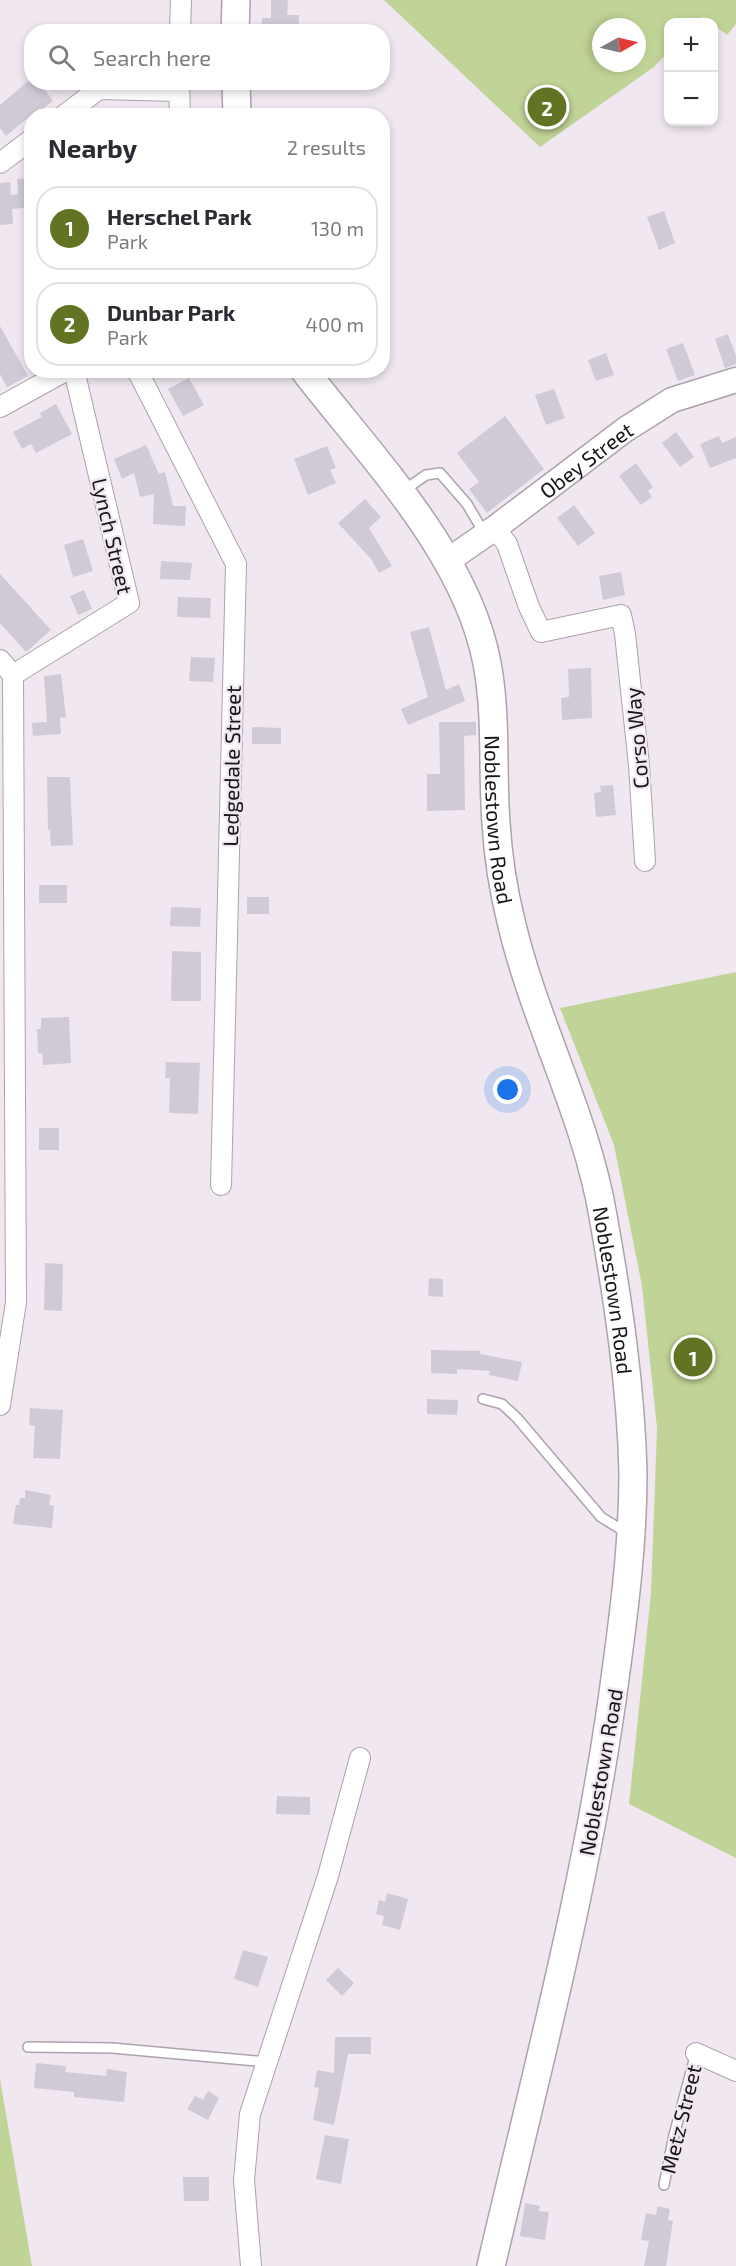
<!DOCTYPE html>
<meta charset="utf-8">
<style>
:root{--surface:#fff;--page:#f2f2f3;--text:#2b2b33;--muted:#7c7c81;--line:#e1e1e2;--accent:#627423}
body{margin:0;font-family:"Exo 2",sans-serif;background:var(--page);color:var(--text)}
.controls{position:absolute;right:18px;top:18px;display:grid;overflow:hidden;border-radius:12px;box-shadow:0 3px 9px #0003}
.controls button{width:54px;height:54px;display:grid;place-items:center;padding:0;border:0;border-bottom:2px solid var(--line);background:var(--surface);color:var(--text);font:30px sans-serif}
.compass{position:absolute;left:592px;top:18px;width:54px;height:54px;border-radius:50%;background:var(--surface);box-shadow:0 3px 9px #0003;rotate:82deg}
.you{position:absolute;left:508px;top:1090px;width:21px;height:21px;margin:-15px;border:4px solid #fff;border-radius:50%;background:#1a73e8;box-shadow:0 0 0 9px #1a73e833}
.badge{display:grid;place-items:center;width:39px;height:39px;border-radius:50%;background:var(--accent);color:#fff;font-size:20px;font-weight:700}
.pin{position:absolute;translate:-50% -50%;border:3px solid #fff;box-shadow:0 2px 6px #0006}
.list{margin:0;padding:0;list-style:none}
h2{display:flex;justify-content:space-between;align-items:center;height:78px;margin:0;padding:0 24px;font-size:26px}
h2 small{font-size:20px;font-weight:400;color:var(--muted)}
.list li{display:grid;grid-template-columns:39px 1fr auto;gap:18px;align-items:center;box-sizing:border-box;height:84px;margin:0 12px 12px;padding:0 12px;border:2px solid var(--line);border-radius:24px}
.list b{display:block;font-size:22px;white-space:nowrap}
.list p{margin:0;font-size:20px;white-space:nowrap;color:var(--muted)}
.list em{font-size:20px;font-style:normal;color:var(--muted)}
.icon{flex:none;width:33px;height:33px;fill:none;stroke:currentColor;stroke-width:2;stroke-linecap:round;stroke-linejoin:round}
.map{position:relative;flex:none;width:736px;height:2266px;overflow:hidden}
.search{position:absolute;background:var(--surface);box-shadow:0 3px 9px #0003;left:24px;top:24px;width:366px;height:66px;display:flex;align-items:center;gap:15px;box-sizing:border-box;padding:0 21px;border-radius:24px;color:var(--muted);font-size:22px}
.panel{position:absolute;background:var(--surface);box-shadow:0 3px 9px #0003;left:24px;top:108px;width:366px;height:270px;border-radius:24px}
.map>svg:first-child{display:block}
</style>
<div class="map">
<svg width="736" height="2266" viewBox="0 0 736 2266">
<rect width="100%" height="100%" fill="#f0e7f1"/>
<path fill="#c1d497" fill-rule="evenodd" d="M 384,0 L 736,0 L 736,24 L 727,35 L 714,25 L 714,22 L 703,17 L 697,22 L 668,22 L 668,52 L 654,67 L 540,147 ZM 601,27 L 637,27 L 637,63 L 601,63 Z
M 736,972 L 736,1858 L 629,1804 L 651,1593 L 657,1428 L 642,1286 L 614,1145 L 560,1008 Z
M 0,2079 L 32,2266 L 0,2266 Z"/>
<path fill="#cfcad5" d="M 271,0 L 288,0 L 287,15 L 299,15 L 299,32 L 261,32 L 262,18 L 271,18 Z
M 27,82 L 39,82 L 53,101 L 41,110 L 40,108 L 6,136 L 0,128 L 0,105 Z
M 32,178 L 32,207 L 12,209 L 13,224 L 0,225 L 0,183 L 10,182 L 11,195 L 18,194 L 17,179 Z
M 664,211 L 675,243 L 659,250 L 647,217 Z
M 0,326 L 28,376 L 7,387 L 0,374 Z
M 728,334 L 736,356 L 736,364 L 725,368 L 715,339 Z
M 683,343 L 695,375 L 678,381 L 666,349 Z
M 606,353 L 614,375 L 596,381 L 588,360 Z
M 189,378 L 204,405 L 183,416 L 168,389 Z
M 554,389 L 565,418 L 546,425 L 535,395 Z
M 56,404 L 72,434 L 36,453 L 31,444 L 22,449 L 13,432 L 42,417 L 40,413 Z
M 505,416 L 544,469 L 487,513 L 469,489 L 479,482 L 457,453 Z
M 676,432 L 694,457 L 680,467 L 662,443 Z
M 719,436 L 722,443 L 736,437 L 736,458 L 710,468 L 700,444 Z
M 146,445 L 159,474 L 165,472 L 173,506 L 186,506 L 185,526 L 153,524 L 154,494 L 140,497 L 134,473 L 122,479 L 114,459 Z
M 327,446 L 336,468 L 330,470 L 336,483 L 308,495 L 294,459 Z
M 636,463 L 653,487 L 648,491 L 652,497 L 641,505 L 619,476 Z
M 365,499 L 381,517 L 369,528 L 392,566 L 379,573 L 371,559 L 338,523 Z
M 574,505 L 595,533 L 578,546 L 557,518 Z
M 83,539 L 93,571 L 73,577 L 64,545 Z
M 161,561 L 192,563 L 190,580 L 160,579 Z
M 621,572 L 625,595 L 603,600 L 599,576 Z
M 0,574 L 51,630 L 26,652 L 0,623 Z
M 84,590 L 92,609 L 78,615 L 70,596 Z
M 178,597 L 211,598 L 210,618 L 177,617 Z
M 429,627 L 446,690 L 459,684 L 465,701 L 408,725 L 401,709 L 428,697 L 410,632 Z
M 191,657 L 215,658 L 213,682 L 189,681 Z
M 591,668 L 592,718 L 562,720 L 561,698 L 569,697 L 568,669 Z
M 61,674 L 66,717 L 60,718 L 61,734 L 33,736 L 32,723 L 47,722 L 44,676 Z
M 439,722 L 476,722 L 476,735 L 464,736 L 465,810 L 427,811 L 427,774 L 440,774 Z
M 252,727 L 281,728 L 281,744 L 252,744 Z
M 47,777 L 70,777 L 73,845 L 51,846 L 50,830 L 48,830 Z
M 613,785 L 616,815 L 596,817 L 594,793 L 601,792 L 600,786 Z
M 39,885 L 67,885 L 67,903 L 39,903 Z
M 247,897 L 269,897 L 269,914 L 247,914 Z
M 171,907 L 201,908 L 200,927 L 170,926 Z
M 172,951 L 201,952 L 201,1001 L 171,1001 Z
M 69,1017 L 71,1063 L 43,1065 L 42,1053 L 38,1053 L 37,1029 L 41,1029 L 41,1018 Z
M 166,1062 L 200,1063 L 198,1114 L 169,1113 L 170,1078 L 165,1078 Z
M 39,1128 L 59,1128 L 59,1150 L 39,1150 Z
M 45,1263 L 63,1264 L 62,1311 L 44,1310 Z
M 429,1278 L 443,1279 L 443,1297 L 428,1296 Z
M 431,1350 L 481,1351 L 480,1354 L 522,1362 L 518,1381 L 489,1375 L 490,1371 L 457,1369 L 457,1374 L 431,1373 Z
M 427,1399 L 458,1400 L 457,1415 L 427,1414 Z
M 30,1408 L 63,1410 L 60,1459 L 33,1458 L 35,1426 L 29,1425 Z
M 25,1490 L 51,1495 L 49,1505 L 54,1506 L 52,1528 L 13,1524 L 16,1505 L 19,1505 L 20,1498 L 25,1498 Z
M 277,1796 L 310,1797 L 310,1815 L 276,1814 Z
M 387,1893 L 408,1899 L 400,1930 L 382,1925 L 384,1916 L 376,1914 L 379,1900 L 385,1902 Z
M 243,1950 L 268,1957 L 258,1987 L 234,1979 Z
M 338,1968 L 354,1983 L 342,1996 L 326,1980 Z
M 335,2037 L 371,2037 L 371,2054 L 348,2054 L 334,2125 L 313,2120 L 319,2088 L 314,2087 L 317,2070 L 334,2073 Z
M 36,2063 L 66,2066 L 65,2072 L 106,2076 L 107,2069 L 127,2072 L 124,2102 L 74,2097 L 74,2092 L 34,2088 Z
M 208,2091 L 219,2098 L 208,2120 L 187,2109 L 195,2096 L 203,2100 Z
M 325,2135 L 349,2139 L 341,2184 L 316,2179 Z
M 183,2177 L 209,2177 L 209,2201 L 184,2201 Z
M 525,2203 L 540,2206 L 539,2211 L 549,2212 L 545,2240 L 520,2236 Z
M 658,2206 L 670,2209 L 668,2220 L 673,2221 L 666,2266 L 644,2266 L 649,2241 L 641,2240 L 646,2213 L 656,2215 Z"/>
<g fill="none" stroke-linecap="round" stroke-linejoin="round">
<defs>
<path id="service" d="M 403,491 L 426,475 L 440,473 L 467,504 L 484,533
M 483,1399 L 502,1404 L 517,1418 L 601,1517 L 627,1533
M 28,2047 L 112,2048 L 268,2062
M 664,2185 L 674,2135 L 696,2053"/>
<path id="minor" d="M 180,32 L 181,0
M 179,82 L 180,116
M 63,116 L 99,89 L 178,91
M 0,163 L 32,139
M 137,370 L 236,564 L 221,1185
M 0,407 L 67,370
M 495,528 L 507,544 L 529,607 L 541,632 L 621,615 L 625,634 L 639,765 L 645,861
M 0,660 L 13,675 L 16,1302 L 0,1405
M 13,675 L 129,603 L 74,370
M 696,2053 L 736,2071
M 251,2266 L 244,2180 L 250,2114 L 328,1876 L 360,1758"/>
<g id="tertiary">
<path id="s1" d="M 447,561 L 495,528 L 626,429 L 672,400 L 736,380"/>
</g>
<g id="secondary">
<path d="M 235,32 L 236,0"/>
<path d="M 236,82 L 237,116"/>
<path id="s2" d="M 304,370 C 371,457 466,553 487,663 C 497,716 492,770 496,823 C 498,856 503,889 511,921 C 534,1021 586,1115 603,1216 C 618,1300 631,1387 633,1473 C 633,1540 625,1605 616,1671 C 590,1872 537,2069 491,2266"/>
</g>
</defs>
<use href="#service" stroke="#aca3ac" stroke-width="12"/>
<use href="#minor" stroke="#aca3ac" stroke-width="22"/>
<use href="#tertiary" stroke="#aca3ac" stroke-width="27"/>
<use href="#secondary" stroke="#aca3ac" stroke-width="30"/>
<use href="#service" stroke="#fff" stroke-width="9"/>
<use href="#minor" stroke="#fff" stroke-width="20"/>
<use href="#tertiary" stroke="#fff" stroke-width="24"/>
<use href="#secondary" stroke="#fff" stroke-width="27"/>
</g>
<g text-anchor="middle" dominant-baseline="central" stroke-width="4.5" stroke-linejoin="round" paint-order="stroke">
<g font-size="21" fill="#181518" stroke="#f0e7f1">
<text stroke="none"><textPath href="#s1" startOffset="172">Obey Street</textPath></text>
<text transform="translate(113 536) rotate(77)">Lynch Street</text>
<text transform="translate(636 738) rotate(-95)">Corso Way</text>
<text transform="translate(231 766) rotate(-89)">Ledgedale Street</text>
<text stroke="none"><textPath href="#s2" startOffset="506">Noblestown Road</textPath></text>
<text stroke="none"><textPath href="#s2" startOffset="993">Noblestown Road</textPath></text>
<text transform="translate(600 1772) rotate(-80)">Noblestown Road</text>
<text transform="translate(680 2119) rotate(-76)">Metz Street</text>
</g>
</g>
</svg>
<div class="controls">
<button>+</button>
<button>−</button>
</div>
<svg class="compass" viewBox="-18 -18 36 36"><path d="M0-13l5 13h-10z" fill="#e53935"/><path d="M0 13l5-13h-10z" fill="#7c7c81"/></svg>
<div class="you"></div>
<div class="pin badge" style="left:693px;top:1357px">1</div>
<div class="pin badge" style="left:547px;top:107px">2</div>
<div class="search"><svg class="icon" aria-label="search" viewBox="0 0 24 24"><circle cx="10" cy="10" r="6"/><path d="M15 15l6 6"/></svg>Search here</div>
<section class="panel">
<h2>Nearby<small>2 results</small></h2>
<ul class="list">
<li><span class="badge">1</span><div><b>Herschel Park</b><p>Park</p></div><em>130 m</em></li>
<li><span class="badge">2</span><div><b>Dunbar Park</b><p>Park</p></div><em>400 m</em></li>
</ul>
</section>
</div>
